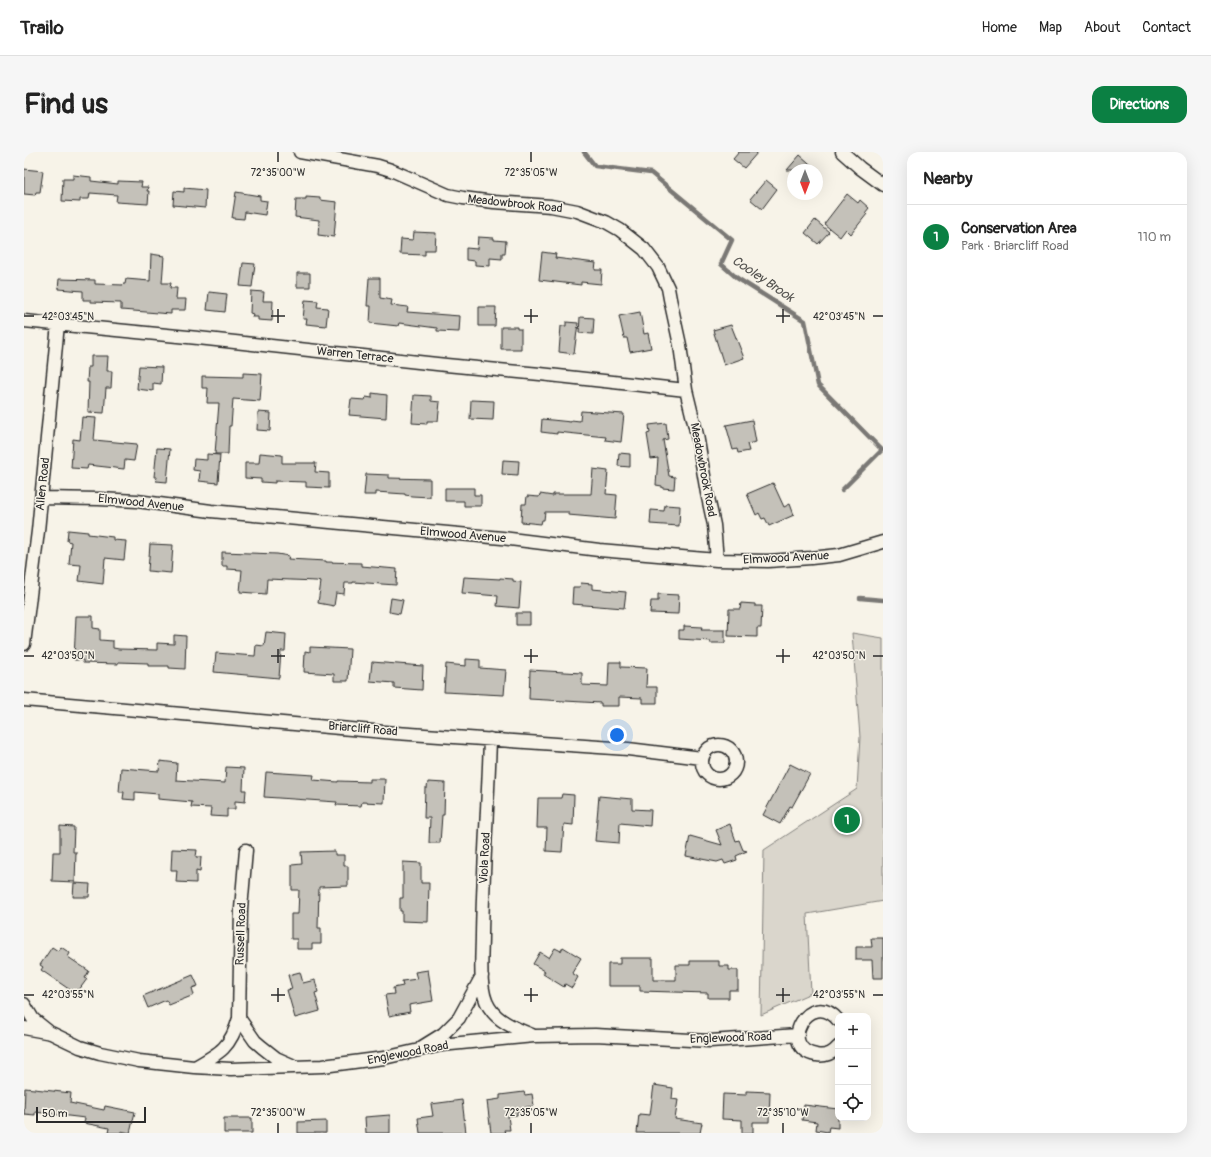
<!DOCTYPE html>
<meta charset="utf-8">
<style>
:root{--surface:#fff;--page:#f6f6f6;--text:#222;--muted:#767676;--line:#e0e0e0;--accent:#0b8043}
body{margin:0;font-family:Pangolin,sans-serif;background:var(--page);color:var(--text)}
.controls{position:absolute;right:12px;bottom:12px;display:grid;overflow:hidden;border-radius:8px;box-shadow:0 4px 16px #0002}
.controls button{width:36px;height:36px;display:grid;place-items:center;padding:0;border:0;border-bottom:1px solid var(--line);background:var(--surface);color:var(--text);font:20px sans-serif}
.compass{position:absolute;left:763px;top:12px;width:36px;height:36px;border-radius:50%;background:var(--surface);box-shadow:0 4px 16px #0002;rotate:180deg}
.scale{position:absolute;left:12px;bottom:10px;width:110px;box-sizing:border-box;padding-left:4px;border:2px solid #2b2b2b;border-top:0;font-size:11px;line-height:14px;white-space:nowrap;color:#2b2b2b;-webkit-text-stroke:3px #f7f3e8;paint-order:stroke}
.you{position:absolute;left:593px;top:583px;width:14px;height:14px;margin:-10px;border:3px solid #fff;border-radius:50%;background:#1a73e8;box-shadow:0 0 0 6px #1a73e833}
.badge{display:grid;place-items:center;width:26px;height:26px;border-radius:50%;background:var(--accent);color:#fff;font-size:13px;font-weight:700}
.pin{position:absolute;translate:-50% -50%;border:2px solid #fff;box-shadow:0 1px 4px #0006}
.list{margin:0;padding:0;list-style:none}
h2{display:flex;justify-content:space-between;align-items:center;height:52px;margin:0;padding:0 16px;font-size:17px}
h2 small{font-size:13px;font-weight:400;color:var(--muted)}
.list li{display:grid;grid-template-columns:26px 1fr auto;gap:12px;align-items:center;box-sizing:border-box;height:64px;padding:0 16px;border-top:1px solid var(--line)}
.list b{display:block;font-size:15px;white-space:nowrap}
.list p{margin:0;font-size:13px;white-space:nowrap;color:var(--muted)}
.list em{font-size:13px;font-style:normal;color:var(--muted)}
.icon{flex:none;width:22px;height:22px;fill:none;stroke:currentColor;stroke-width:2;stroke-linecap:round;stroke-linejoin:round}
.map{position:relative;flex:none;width:859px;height:981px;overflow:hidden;border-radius:12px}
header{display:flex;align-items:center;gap:24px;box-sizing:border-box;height:56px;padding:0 20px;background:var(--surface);border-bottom:1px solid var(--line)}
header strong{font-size:19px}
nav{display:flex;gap:22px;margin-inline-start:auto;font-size:14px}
.intro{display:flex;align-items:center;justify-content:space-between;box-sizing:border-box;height:96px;padding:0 24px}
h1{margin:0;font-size:28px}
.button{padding:10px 18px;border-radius:12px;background:var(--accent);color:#fff;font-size:14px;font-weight:700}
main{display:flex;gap:24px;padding:0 24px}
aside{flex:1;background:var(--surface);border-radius:12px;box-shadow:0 4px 16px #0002}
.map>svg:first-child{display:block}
</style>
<header>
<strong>Trailo</strong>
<nav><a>Home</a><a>Map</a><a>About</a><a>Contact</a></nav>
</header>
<div class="intro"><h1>Find us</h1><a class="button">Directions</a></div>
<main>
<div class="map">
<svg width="859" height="981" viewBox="0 0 859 981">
<rect width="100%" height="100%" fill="#f7f3e8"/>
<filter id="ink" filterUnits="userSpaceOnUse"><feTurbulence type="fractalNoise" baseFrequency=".025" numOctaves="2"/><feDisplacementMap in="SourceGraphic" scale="8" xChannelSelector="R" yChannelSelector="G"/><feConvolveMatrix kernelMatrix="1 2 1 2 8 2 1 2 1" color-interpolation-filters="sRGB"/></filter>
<g filter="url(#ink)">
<path fill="#dad6cc" stroke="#82807c" d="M 828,481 L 859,486 L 859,749 L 783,762 L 787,841 L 737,863 L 740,698 L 833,637 L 836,585 Z"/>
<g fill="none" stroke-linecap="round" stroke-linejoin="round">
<path stroke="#7a7874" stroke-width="4.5" d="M 560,0 L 571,14 L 627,21 L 708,88 L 697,112 L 713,126 L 781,169 L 794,233 L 858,298 L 818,338
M 836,446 L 859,448"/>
</g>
<path fill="#c4c1b9" stroke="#2b2b2b" d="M 715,0 L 734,0 L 720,16 L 709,7 Z
M 776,3 L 793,18 L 763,18 Z
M 0,17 L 19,19 L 16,40 L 12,40 L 11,43 L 0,42 Z
M 49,23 L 67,25 L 67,29 L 94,32 L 94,29 L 118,30 L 117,35 L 124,35 L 123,39 L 125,39 L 124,52 L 92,50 L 93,43 L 66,41 L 65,47 L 56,47 L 56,50 L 38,49 L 39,27 L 49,27 Z
M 742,28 L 753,37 L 738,57 L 726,47 Z
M 160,36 L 182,38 L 181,56 L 149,53 L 150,39 L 160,40 Z
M 212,40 L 236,44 L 236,48 L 243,49 L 241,63 L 221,60 L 220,67 L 208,66 Z
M 823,42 L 834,51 L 836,48 L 845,56 L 841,61 L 843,62 L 827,82 L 822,77 L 816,85 L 800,72 Z
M 282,45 L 296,46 L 296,48 L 313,50 L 310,85 L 294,83 L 295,68 L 271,65 L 272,47 L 282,47 Z
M 791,68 L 805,80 L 794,92 L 781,81 Z
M 390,80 L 412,81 L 411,98 L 401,98 L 401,103 L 376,102 L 377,87 L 389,88 Z
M 454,85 L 470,86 L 470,88 L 482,89 L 481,102 L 478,102 L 478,107 L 466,106 L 466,114 L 451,113 L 451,109 L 442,108 L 442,96 L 453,97 Z
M 518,100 L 532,102 L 531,106 L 572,111 L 571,118 L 578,118 L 577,132 L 557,130 L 557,133 L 515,128 Z
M 127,102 L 140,104 L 138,131 L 147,131 L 146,136 L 153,136 L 152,147 L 162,147 L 161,158 L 147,158 L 147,162 L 97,158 L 97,151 L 67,150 L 67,148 L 59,148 L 59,139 L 34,137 L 35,127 L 71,128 L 71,132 L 99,133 L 99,132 L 101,132 L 102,127 L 126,129 Z
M 219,111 L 231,112 L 228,135 L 216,134 Z
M 273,121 L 286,121 L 286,135 L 273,135 Z
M 345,126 L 356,126 L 356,146 L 368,148 L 367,153 L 384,155 L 383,160 L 436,164 L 435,180 L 413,179 L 413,176 L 375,171 L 374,174 L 346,171 L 347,154 L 343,154 Z
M 227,139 L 240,140 L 239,149 L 249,149 L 248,169 L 234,168 L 234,165 L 228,165 L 229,162 L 226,161 Z
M 185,140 L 203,142 L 201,160 L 183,158 Z
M 281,148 L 294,149 L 293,155 L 304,156 L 302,174 L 282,172 L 283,167 L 279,167 Z
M 455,155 L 472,155 L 471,174 L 455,174 Z
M 616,160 L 620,182 L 624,181 L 627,196 L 606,200 L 603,186 L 600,186 L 595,164 Z
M 556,165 L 570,166 L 569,182 L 555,181 Z
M 542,170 L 554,171 L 550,202 L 535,200 L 537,174 L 542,174 Z
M 707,173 L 720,206 L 700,213 L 689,178 Z
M 477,175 L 493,175 L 493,177 L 497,177 L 497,197 L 477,197 Z
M 67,204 L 84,204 L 83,219 L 88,219 L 87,236 L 82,236 L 80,261 L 64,260 L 65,230 L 63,230 L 64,215 L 67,215 Z
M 115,214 L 138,215 L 137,232 L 129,231 L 129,239 L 113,237 Z
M 219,221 L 238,222 L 236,249 L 209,247 L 207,274 L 205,274 L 204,302 L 191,302 L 195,251 L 183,251 L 184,236 L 178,236 L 178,224 L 219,225 Z
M 348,241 L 363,243 L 362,266 L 325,263 L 327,247 L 341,248 L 342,245 L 348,246 Z
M 390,243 L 407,244 L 407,249 L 416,250 L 414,269 L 403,269 L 403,272 L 388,271 Z
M 447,248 L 470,249 L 469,268 L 446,267 Z
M 557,259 L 600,262 L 597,290 L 581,288 L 582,285 L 533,280 L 533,282 L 517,280 L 518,267 L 547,270 L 547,268 L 556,269 Z
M 234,260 L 247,261 L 246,279 L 233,278 Z
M 58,265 L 72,266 L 70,288 L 113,292 L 110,309 L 101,308 L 100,317 L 64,313 L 63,317 L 47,316 L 49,287 L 56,288 Z
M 728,268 L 732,290 L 723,292 L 725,299 L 714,301 L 713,297 L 709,298 L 702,273 Z
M 642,271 L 644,287 L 639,288 L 645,324 L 651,325 L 650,337 L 638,336 L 638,334 L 632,333 L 634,306 L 627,307 L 623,282 L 626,281 L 625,273 Z
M 133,296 L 146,297 L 143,330 L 132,329 L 133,325 L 130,325 Z
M 236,301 L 258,303 L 258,311 L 292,311 L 291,320 L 305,321 L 305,336 L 282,335 L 282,330 L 251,329 L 251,331 L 237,330 L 237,327 L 221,326 L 221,311 L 235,311 Z
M 595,301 L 606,302 L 606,315 L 594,314 Z
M 183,302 L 196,303 L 194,331 L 175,329 L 176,319 L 169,318 L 170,307 L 183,308 Z
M 479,308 L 495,309 L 494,323 L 478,322 Z
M 569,317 L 584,319 L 582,342 L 593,343 L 591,367 L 544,363 L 544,360 L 521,360 L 520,368 L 518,368 L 517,372 L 497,370 L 498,352 L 502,352 L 503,344 L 515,345 L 516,342 L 529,344 L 529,342 L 567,342 Z
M 342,322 L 365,323 L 365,326 L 406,327 L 406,345 L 388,344 L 381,343 L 381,342 L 352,340 L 352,343 L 340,343 Z
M 749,331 L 760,355 L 766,352 L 770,363 L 745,374 L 741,366 L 738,367 L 735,361 L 732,363 L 723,342 Z
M 421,336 L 450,336 L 450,343 L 457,343 L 457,354 L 440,354 L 440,349 L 421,349 Z
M 641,353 L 656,354 L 655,374 L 626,372 L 627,358 L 640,359 Z
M 44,378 L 64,380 L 64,382 L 89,385 L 89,388 L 102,389 L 100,408 L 81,406 L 79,432 L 55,429 L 57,413 L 45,412 L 47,390 L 43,389 Z
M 126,392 L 149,393 L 147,421 L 124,419 Z
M 198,400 L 253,402 L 265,404 L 264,407 L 302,409 L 302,410 L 337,411 L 337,414 L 373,417 L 372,433 L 329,430 L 329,431 L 321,431 L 320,442 L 312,441 L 310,454 L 294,451 L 297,430 L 292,429 L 243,427 L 242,442 L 216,440 L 218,418 L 203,417 L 203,414 L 198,414 Z
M 440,425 L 476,427 L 476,426 L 489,427 L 489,429 L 497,430 L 495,456 L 473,454 L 474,444 L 438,441 Z
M 557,431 L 568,432 L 568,437 L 602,440 L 600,456 L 548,452 L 549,435 L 556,435 Z
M 634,442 L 655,443 L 654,462 L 626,461 L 627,449 L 634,449 Z
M 367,446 L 379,448 L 376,462 L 365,460 Z
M 717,451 L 731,452 L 731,454 L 738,454 L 737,476 L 733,476 L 733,485 L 704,484 L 705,457 L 716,457 Z
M 492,461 L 506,461 L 506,473 L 492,473 Z
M 52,464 L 69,464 L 69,476 L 76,477 L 76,488 L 89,489 L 89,496 L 95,497 L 133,498 L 133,491 L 150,492 L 150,483 L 162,484 L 161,517 L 145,516 L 145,514 L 124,514 L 124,511 L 94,510 L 94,512 L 59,511 L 59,508 L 50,508 Z
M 660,474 L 678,475 L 677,478 L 701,478 L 701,491 L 686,491 L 686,489 L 655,487 L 655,478 L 660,478 Z
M 242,480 L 262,482 L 261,499 L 257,499 L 255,526 L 190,520 L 192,501 L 231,504 L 232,493 L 240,494 Z
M 286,495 L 326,497 L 324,529 L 310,529 L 310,522 L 280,520 L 281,499 L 286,500 Z
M 442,507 L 456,508 L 456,516 L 482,518 L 480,543 L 420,540 L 422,512 L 442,514 Z
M 348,510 L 399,514 L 398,538 L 370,536 L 370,531 L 346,529 Z
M 585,510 L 597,510 L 597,515 L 623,516 L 622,535 L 633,535 L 633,551 L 618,551 L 618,546 L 595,545 L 595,554 L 577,554 L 577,551 L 505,547 L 506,518 L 558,521 L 558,533 L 584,534 Z
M 136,609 L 153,611 L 152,628 L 201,631 L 202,615 L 220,616 L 219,638 L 222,638 L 221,650 L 211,649 L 211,657 L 203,657 L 203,665 L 186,664 L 187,656 L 167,655 L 168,650 L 134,647 L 134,642 L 111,640 L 111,648 L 99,647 L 100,640 L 95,640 L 97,616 L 135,619 Z
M 766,612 L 786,622 L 768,655 L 766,654 L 756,672 L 739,663 Z
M 242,620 L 290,623 L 289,628 L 314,630 L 314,629 L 346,630 L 346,627 L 361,627 L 360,651 L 338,650 L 337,654 L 312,653 L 313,650 L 240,645 Z
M 404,630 L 421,631 L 420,663 L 418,663 L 416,691 L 405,691 L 406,666 L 400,666 L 401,636 L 403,636 Z
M 538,642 L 550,643 L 549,673 L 540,672 L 538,700 L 522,699 L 523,676 L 513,676 L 514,646 L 537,646 Z
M 575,644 L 608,647 L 608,657 L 627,658 L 626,674 L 596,671 L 595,691 L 571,689 Z
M 706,672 L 712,689 L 715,688 L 719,698 L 723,699 L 712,704 L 713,708 L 701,712 L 699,708 L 693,710 L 662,704 L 666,684 L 698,693 L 692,678 Z
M 36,674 L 50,675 L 49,700 L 52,700 L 51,730 L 28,729 L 29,700 L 36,700 Z
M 148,697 L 173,698 L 172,705 L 177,705 L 176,720 L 172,719 L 172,731 L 152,730 L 153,718 L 147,718 Z
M 311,699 L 311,703 L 320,703 L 320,714 L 324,714 L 324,734 L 295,735 L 294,776 L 297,776 L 297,792 L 288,792 L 288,797 L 273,797 L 273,787 L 267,787 L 267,762 L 274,762 L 275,738 L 268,738 L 268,713 L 278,712 L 277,700 Z
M 379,710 L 397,711 L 397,731 L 405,731 L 404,770 L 378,769 L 378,759 L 376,759 L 376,746 L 379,746 Z
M 50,731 L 66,732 L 65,745 L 49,745 Z
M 847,786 L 859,786 L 859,826 L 849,826 L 848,808 L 832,808 L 832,795 L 848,795 Z
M 28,795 L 34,799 L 37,795 L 46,801 L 44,805 L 65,819 L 61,826 L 63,827 L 52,842 L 17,818 L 19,815 L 16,813 Z
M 539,795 L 557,806 L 548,821 L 554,825 L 548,836 L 541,832 L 540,835 L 519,822 L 521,819 L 509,812 L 516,800 L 525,806 L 531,796 L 537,799 Z
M 596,806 L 629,806 L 629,828 L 652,828 L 652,813 L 666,813 L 666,809 L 695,809 L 695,814 L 705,814 L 705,818 L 714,818 L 714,838 L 705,838 L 705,846 L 684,846 L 684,841 L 616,839 L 616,834 L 584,834 L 584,812 L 596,812 Z
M 404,818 L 409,849 L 385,853 L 386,860 L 365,864 L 361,843 L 370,842 L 369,836 L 379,834 L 378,829 L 393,827 L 391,820 Z
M 276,820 L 279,831 L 291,828 L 294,840 L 291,841 L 296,859 L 271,866 L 263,838 L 268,837 L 264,823 Z
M 169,823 L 174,834 L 168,836 L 170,843 L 145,853 L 142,848 L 124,856 L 119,844 Z
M 630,933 L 649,936 L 648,947 L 654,948 L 651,967 L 678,971 L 676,981 L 613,981 L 615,962 L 626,963 Z
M 1,936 L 47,941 L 46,951 L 80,958 L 81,954 L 111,960 L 106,981 L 97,979 L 97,981 L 84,981 L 85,976 L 60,971 L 61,966 L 11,960 L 11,963 L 0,962 Z
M 722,939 L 746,940 L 745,970 L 729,970 L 729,981 L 718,981 L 718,968 L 698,967 L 699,942 L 722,943 Z
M 500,940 L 501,943 L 508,942 L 510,954 L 502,955 L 502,958 L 493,959 L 493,963 L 484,964 L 486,978 L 480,978 L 481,981 L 467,981 L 463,949 L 476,947 L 476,943 Z
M 438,948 L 442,981 L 396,981 L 394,966 L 409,964 L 407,952 Z
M 780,953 L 814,957 L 814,976 L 805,975 L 804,980 L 792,978 L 793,970 L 778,968 Z
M 366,963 L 366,981 L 342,981 L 341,965 Z
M 200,966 L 228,966 L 228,981 L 200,981 Z
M 302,969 L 302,981 L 274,981 L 274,970 Z"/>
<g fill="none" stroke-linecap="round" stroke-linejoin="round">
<defs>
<path id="minor" d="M 276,0 L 354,14 L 367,18 L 424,43 L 439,46 L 470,50 L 527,54 L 553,59 L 582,70 L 596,78 L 620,97 L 634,115 L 644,136 L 646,147 L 656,193 L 662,238 L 673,283 L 683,341 L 690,373 L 693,408
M 818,0 L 836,16 L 859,33
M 0,169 L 174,186 L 422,213 L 516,222 L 662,238
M 18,346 L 75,347 L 113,349 L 187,359 L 478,386 L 575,398 L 693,408 L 744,409 L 787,406 L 815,403 L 859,390
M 0,492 L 14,379 L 34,172
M 0,548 L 372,581 L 604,597 L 678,606
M 466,587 C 464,653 459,718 458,783 C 458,803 454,838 465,855 C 474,870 493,877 508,883
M678 610a17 17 0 1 1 34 0a17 17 0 1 1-34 0Z
M 222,698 L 217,757 L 215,866 L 231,889 L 238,895 L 252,906 L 268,913
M 0,852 L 9,867 L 24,879
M 814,868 C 786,835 752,896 792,903 C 801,905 809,901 814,895
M 0,876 L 27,881 L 56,895 L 76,901 L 115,909 L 170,915 L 207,917 L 299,914 L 360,906 L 417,893 L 437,891 L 510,884 L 571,883 L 686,889 L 774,883
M 398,895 L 419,882 L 435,866 L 458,824
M 171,915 C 196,901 207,895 215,866"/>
</defs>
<use href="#minor" stroke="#2b2b2b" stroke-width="15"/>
<use href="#minor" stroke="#f7f3e8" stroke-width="12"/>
</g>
</g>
<path fill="none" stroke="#2b2b2b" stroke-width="1.5" d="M 254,0 L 254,10M 507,0 L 507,10M 254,157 L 254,171M 507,157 L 507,171M 759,157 L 759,171M 0,164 L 10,164M 247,164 L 261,164M 500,164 L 514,164M 752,164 L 766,164M 849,164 L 859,164M 254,497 L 254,511M 507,497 L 507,511M 759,497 L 759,511M 0,504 L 10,504M 247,504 L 261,504M 500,504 L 514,504M 752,504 L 766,504M 849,504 L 859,504M 254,836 L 254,850M 507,836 L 507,850M 759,836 L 759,850M 0,843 L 10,843M 247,843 L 261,843M 500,843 L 514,843M 752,843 L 766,843M 849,843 L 859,843M 254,971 L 254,981M 507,971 L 507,981M 759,971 L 759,981"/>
<g text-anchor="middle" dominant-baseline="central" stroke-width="3" stroke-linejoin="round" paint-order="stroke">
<g font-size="12" fill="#2b2b2b" stroke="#f7f3e8">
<text transform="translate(491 52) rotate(6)">Meadowbrook Road</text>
<text transform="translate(331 203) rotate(6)">Warren Terrace</text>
<text transform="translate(679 318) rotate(79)">Meadowbrook Road</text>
<text transform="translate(19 332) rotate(-84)">Allen Road</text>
<text transform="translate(117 351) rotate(6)">Elmwood Avenue</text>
<text transform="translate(439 383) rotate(5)">Elmwood Avenue</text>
<text transform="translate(762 406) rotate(-3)">Elmwood Avenue</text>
<text transform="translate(339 577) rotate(5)">Briarcliff Road</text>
<text transform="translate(461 706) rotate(-87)">Viola Road</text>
<text transform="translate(217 782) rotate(-88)">Russell Road</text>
<text transform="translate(707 886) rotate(-2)">Englewood Road</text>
<text transform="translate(384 901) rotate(-11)">Englewood Road</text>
</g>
<g font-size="13" font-style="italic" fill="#53524f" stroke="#f7f3e8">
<text transform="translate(739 127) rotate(34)">Cooley Brook</text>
</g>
</g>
<g font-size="10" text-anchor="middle" fill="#2b2b2b" stroke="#f7f3e8" stroke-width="3" stroke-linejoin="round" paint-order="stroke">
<text x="254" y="24">72°35'00"W</text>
<text x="507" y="24">72°35'05"W</text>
<text x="815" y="168">42°03'45"N</text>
<text x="44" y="168">42°03'45"N</text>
<text x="815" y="507">42°03'50"N</text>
<text x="44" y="507">42°03'50"N</text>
<text x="815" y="846">42°03'55"N</text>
<text x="44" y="846">42°03'55"N</text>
<text x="254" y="964">72°35'00"W</text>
<text x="507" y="964">72°35'05"W</text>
<text x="759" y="964">72°35'10"W</text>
</g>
</svg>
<div class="controls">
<button>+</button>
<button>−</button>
<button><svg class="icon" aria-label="locate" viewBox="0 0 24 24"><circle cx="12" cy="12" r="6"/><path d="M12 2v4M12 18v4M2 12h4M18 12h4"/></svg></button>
</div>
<svg class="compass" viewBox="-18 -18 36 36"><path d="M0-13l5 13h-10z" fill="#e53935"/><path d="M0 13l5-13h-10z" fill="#767676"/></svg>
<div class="scale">50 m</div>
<div class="you"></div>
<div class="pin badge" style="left:823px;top:668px">1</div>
</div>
<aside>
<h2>Nearby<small></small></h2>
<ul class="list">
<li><span class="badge">1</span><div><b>Conservation Area</b><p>Park · Briarcliff Road</p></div><em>110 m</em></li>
</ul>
</aside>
</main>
